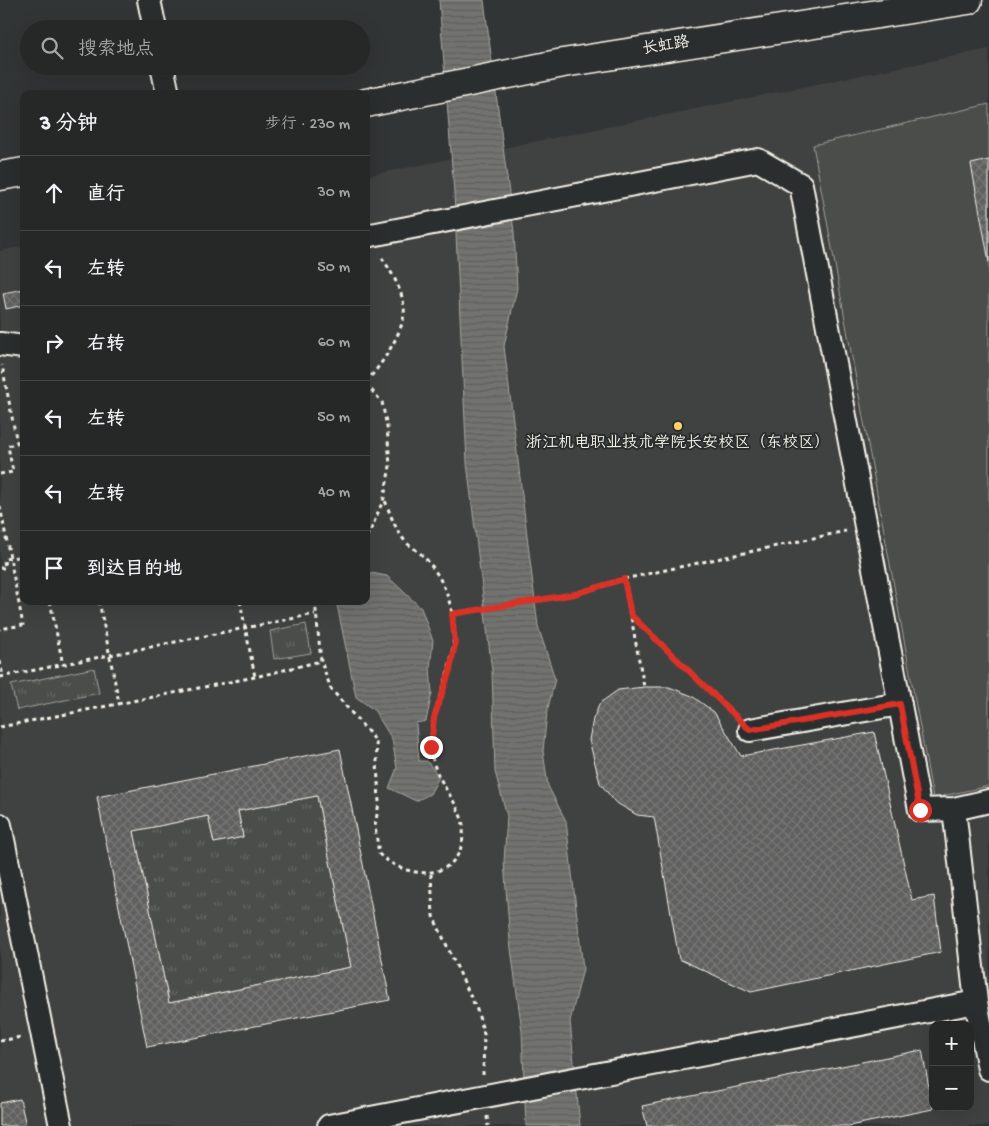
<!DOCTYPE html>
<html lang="zh">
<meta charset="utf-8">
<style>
:root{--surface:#262828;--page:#323434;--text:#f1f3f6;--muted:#a4a6a8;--line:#424445}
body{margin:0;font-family:"Gochi Hand","LXGW WenKai TC",sans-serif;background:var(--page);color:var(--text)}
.controls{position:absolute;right:15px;bottom:15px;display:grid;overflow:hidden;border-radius:10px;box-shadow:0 5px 20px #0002}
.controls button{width:45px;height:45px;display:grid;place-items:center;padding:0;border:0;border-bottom:1px solid var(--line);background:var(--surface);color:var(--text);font:25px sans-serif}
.stop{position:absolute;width:15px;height:15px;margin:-11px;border:4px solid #d93025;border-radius:50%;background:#fff}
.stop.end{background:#d93025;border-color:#fff;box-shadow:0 1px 5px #0008}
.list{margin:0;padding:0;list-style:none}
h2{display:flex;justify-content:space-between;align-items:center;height:65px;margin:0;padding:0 20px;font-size:21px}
h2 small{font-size:16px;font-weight:400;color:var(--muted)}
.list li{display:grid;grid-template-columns:32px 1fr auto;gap:15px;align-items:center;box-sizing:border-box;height:75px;padding:0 20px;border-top:1px solid var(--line)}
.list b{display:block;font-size:19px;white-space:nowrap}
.list em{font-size:16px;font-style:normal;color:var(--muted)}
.icon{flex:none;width:28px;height:28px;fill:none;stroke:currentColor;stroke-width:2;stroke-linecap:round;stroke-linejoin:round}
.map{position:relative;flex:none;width:989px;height:1126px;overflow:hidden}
.search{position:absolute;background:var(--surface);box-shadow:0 5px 20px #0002;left:20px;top:20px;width:350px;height:55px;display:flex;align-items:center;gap:12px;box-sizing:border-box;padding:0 18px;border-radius:28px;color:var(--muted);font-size:19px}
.panel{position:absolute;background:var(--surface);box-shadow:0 5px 20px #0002;left:20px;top:90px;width:350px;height:515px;border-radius:10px}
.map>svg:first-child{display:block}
</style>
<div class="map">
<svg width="989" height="1126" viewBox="0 0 989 1126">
<defs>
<pattern id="grass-tufts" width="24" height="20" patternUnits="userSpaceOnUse" patternTransform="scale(1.25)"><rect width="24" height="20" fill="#4b4d4c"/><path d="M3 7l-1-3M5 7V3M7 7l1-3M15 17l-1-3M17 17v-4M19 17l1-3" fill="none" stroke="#666766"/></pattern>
<pattern id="water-rules" width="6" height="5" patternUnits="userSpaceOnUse" patternTransform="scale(1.25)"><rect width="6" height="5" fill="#727370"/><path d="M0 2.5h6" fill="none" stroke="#5e5e5b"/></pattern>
<pattern id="building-cross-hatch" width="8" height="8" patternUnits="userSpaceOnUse" patternTransform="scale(1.25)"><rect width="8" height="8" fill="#5f605f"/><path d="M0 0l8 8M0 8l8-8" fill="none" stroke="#777776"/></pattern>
</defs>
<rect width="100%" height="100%" fill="#323535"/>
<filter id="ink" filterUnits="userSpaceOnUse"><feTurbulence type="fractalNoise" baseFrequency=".02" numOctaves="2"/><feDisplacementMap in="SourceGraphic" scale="10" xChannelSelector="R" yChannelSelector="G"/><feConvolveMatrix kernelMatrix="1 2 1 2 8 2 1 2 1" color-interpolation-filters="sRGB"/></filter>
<g filter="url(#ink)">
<path fill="#404242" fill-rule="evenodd" d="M 989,49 L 989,1126 L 0,1126 L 0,251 L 24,246 L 24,601 L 366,601 L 366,176 ZM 933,1025 L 970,1025 L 970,1107 L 933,1107 Z"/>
<path fill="url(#grass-tufts)" stroke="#a09f9a" d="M 306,624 L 311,653 L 274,659 L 270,631 Z
M 94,668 L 99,693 L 17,710 L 11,685 Z
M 317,796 L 351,967 L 169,1003 L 134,831 L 208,816 L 214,843 L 243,837 L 238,811 Z"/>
<path fill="#4b4d4c" stroke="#a09f9a" d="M 989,104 L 989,786 L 933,798 L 813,145 Z"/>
<path fill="url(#water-rules)" stroke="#a6a5a0" d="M 439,0 L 484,0 L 514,232 L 517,288 L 504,346 L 538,626 L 555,679 L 547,712 L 543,751 L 548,786 L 566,821 L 583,969 L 570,1021 L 580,1126 L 526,1126 L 522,1031 L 510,941 L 504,862 L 507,816 L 495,772 L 492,671 L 467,463 L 454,192 Z
M 366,572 L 387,576 L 421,608 L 433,641 L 430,668 L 432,693 L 426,721 L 416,723 L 419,761 L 427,761 L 439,777 L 430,794 L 416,801 L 389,788 L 397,768 L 392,739 L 374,710 L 356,697 L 337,605 L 338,601 L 366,601 Z"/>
<path fill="url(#building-cross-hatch)" stroke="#f4f1e8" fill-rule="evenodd" d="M 989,160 L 989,262 L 971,164 Z
M 24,289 L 24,305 L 6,309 L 3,293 Z
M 644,687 L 669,687 L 692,696 L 714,712 L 741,756 L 874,732 L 912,900 L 934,896 L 941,952 L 751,992 L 679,959 L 654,817 L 637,815 L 615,802 L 600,783 L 589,740 L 593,719 L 600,703 L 618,690 Z
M 340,749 L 390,1000 L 147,1047 L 97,797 ZM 317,796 L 351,967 L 169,1003 L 134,831 L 208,816 L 214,843 L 243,837 L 238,811 Z
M 922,1050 L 933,1109 L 849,1126 L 647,1126 L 642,1106 Z
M 20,1099 L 26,1126 L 0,1126 L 0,1103 Z"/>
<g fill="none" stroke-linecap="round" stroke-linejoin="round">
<defs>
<path id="minor" d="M 149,0 L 155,29
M 162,66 L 168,94
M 366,236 L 758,160 L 801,185 L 920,810 L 954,809 L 989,801
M 0,344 L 24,347
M 750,730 L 900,704
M 0,825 L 61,1126
M 976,1002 L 989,1069
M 329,1126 L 976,1002 L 954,809"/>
<path id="major" d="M 366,103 L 563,63 L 968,0
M 0,176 L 24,172"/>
</defs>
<use href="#minor" stroke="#f4f1e8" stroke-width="26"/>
<use href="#major" stroke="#f4f1e8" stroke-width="31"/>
<path stroke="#f4f1e8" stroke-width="3" stroke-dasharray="4 4" stroke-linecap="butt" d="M 366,382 C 380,367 407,328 404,307 C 402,289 390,269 380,255
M 366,384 L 382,402 L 387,427 L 390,466 L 384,498 L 370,532 L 366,536
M 0,474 L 13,472 L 8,446 L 17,443 L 2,365
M 0,506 L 23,625 L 0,629
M 0,568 L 5,568 L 4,559 L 24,556
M 624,579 L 644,687
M 50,601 L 63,665
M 99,601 L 119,703
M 240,601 L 255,677
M 315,601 L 321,661 L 331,689 L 376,741 L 379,803 L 375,826 L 379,854 C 412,884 467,880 463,826 C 461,802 431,779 431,746 C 431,697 462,665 452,613 C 448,591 437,569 421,554 C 416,549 410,547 406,542 C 395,530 390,513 384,498
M 452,614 L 575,594 L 624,579 L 846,531
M 631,615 L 735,715
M 0,661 L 3,677
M 0,677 L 315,614
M 0,727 L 255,677 L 321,661
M 431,874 L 433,916 L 477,1010 L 484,1034 L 483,1075
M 0,1041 L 21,1037
M 487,1116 L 488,1126"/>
<use href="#minor" stroke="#2a2d2e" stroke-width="22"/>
<use href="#major" stroke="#2a2d2e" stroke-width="28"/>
</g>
</g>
<g fill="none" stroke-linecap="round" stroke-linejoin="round" filter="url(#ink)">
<path stroke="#d93025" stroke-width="6" d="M 431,747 L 434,718 L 450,670 L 455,644 L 452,614 L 575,594 L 624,579 L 631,615 L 750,730 L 900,704 L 920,810"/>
</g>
<circle fill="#ffd166" stroke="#2a2d2e" stroke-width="2" cx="678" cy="426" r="5"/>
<g text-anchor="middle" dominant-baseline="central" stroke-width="4" stroke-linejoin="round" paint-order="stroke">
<g font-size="16" fill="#f4f1e8" stroke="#2a2d2e">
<text transform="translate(666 47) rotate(-9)">长虹路</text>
</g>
<g font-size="16" fill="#f4f1e8" stroke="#2a2d2e">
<text x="678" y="444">浙江机电职业技术学院长安校区（东校区）</text>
</g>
</g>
</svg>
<div class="controls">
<button>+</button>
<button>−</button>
</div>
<div class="stop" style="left:920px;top:810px"></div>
<div class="stop end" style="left:431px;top:747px"></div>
<div class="search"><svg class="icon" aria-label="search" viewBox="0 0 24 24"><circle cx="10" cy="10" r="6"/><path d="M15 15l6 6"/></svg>搜索地点</div>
<section class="panel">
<h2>3 分钟<small>步行 · 230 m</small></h2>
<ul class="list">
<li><svg class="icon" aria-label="ahead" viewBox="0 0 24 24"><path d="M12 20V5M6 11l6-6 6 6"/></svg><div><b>直行</b></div><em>30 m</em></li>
<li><svg class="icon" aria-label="left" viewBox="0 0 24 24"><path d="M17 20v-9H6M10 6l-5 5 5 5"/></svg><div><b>左转</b></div><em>50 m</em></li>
<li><svg class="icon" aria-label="right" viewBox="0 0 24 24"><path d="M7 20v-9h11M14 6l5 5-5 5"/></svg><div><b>右转</b></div><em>60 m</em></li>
<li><svg class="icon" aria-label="left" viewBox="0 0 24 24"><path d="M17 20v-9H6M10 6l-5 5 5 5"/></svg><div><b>左转</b></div><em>50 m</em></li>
<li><svg class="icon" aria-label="left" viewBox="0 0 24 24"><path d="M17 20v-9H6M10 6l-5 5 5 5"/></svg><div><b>左转</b></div><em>40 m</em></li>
<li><svg class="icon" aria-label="arrive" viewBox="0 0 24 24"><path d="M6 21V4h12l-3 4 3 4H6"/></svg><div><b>到达目的地</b></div></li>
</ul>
</section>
</div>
